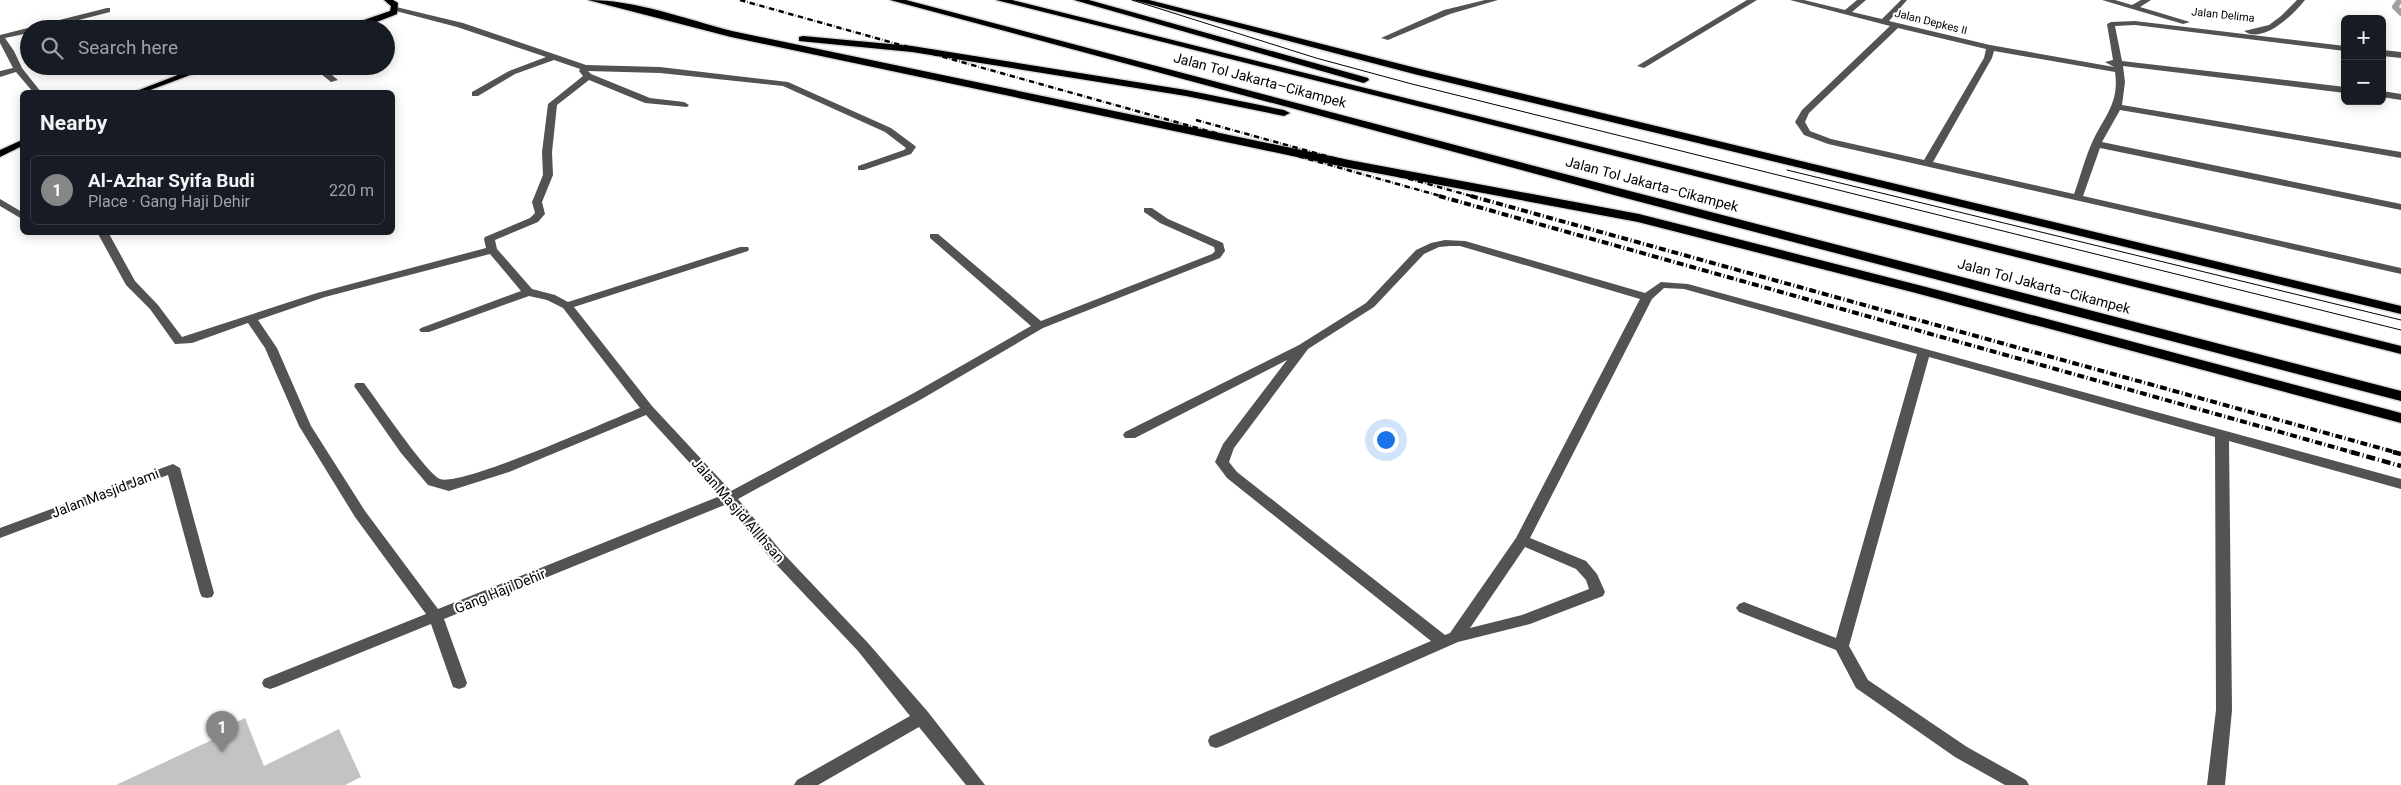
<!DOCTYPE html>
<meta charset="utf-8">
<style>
:root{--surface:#171b24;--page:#242831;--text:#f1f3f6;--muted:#9ea1a6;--line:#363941;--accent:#858687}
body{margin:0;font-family:Roboto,sans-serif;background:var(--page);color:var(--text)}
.controls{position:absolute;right:15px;top:15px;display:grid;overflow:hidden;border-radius:8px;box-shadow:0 2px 12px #0003}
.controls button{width:45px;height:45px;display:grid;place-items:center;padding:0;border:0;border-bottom:1px solid var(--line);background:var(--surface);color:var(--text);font:25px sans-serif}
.you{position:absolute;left:1385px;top:439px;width:18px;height:18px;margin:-12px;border:4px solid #fff;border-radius:50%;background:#1a73e8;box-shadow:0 0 0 8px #1a73e833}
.badge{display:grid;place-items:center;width:32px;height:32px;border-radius:50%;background:var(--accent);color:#fff;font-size:16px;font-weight:700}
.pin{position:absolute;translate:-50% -41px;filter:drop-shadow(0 1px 2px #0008)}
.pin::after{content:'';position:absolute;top:26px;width:18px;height:15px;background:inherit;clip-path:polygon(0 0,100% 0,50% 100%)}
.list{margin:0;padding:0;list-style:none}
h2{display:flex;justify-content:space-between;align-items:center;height:65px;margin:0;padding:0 20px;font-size:21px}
h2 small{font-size:16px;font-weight:400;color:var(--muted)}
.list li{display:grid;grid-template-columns:32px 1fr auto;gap:15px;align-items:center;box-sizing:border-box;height:70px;margin:0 10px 10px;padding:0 10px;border:1px solid var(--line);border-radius:8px}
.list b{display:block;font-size:19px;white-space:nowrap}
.list p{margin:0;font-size:16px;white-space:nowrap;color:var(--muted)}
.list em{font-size:16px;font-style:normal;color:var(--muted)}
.icon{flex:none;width:28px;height:28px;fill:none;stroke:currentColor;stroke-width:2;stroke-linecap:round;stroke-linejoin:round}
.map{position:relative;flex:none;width:2401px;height:785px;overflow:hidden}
.search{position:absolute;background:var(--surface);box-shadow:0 2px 12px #0003;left:20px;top:20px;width:375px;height:55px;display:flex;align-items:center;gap:12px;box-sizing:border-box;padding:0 18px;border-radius:28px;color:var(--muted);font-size:19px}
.panel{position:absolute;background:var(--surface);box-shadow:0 2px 12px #0003;left:20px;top:90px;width:375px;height:145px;border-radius:8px}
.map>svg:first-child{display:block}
</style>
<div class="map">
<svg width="2401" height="785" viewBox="0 0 2401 785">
<rect width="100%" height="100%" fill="#fff"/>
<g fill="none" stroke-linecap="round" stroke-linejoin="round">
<path stroke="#a1a1a1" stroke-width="6" d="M 2400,0 L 2395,7 L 2401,13"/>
</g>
<path fill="#c3c3c3" d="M 245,718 L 264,766 L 339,729 L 361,777 L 345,785 L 116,785 L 214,739 L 211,734 Z"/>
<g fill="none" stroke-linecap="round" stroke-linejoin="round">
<defs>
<path id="major" d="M 384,0 L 393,0 L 398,3 L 397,14 C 377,22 360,29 338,29 L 390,11 L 391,6 Z
M 201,66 L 214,66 L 145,92 L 134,92 Z
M 22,140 L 22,146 L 0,157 L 0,150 Z"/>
<path id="highway" d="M 588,0 C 637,0 685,19 732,31 L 1349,160 L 1639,214 L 1926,287 L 2401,413 L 2401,423 L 1916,293 L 1638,222 L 1349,168 L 731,37 Z
M 890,0 L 906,0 L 1622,189 L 2401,391 L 2401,401 L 1614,195 Z
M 996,0 L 1012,0 L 2401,346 L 2401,354 Z
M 1074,0 L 1089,0 L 1368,78 L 1369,80 L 1364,83 L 1360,82 Z
M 1133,0 L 1149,0 L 1416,68 L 2401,306 L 2401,314 L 1414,74 Z
M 803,36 L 912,46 L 1186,90 L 1284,110 L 1290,113 L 1284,116 L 1186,96 L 912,52 L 799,41 L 799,37 Z"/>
</defs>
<use href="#major" stroke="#dbdbdb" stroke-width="3"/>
<use href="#highway" stroke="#dbdbdb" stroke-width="3"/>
<path fill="#535353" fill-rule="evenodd" d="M 1485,0 L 1498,0 L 1450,14 L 1388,40 L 1381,38 L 1444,10 Z
M 1747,0 L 1757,0 L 1644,68 L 1637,66 Z
M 1790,0 L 1804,0 L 1845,10 L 1857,0 L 1866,0 L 1852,12 L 1882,19 L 1901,0 L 1907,0 L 1889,21 L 1990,45 L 2114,67 L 2105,62 L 2113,60 L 2107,24 L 2111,22 L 2135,21 L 2345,46 L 2345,51 L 2135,25 L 2115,26 L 2122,61 L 2345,87 L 2345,93 L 2123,66 L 2125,82 L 2122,105 L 2401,152 L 2401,158 L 2120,110 L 2102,142 L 2401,204 L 2401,210 L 2100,148 L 2083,196 L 2401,268 L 2401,274 L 1828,144 L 1804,135 L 1795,122 L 1802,110 L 1890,26 ZM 1898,28 L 1986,49 L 1984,58 L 1924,160 L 1831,139 L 1810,131 L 1805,122 L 1809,113 ZM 1994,51 L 2115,72 C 2120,105 2102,118 2091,145 C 2084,161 2080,178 2074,194 L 1933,162 L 1992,58 Z
M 2102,0 L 2115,0 L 2132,5 L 2141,0 L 2151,0 L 2140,7 L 2190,22 L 2183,24 Z
M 2297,0 L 2305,0 C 2294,14 2263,45 2244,31 L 2269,25 L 2281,16 Z
M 392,6 L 463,23 L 586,65 L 660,67 L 788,82 L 891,128 L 914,145 L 916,147 L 911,154 L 864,170 L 858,170 L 858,166 L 904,150 L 906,148 L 885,132 L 783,86 L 660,73 L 588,71 L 591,74 L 650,98 L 684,102 L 689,105 L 687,107 L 645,103 L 589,80 L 557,105 L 552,152 L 553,175 L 542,202 L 545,214 L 538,222 L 495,240 L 497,249 L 532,289 L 555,295 L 568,302 L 740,247 L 748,247 L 749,249 L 748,251 L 574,307 L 652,406 L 731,491 L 912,394 L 1031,326 L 930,238 L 930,234 L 938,234 L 1041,321 L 1212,254 L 1215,251 L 1214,247 L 1160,223 L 1144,212 L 1144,208 L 1152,208 L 1168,219 L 1223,243 L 1225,251 L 1220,258 L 1043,328 L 920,400 L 738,499 L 781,551 L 868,643 L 928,712 L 985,785 L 966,785 L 919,727 L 818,785 L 794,785 L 797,780 L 910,716 L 858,651 L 771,559 L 727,504 L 444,619 L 467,683 L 465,687 L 459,689 L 453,687 L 431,624 L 276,687 L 270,689 L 264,687 L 262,683 L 264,679 L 426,614 L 355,517 L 299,426 L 265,348 L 248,323 L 192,343 L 175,344 L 150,309 L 126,285 L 97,232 L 108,232 L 135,281 L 158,305 L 182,337 L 317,293 L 486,248 L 484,239 L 485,237 L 530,218 L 535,213 L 532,202 L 543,175 L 542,152 L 548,104 L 583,76 L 579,71 L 580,69 L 554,60 L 515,74 L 478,96 L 472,96 L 472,92 L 509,71 L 546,57 L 457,27 L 392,10 ZM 490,254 L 521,291 L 421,328 L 419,330 L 421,332 L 429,332 L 529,296 L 547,300 L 563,308 L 640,408 C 610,420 461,487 440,479 C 427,474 376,399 364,383 L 356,383 L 354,386 L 401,453 L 428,485 L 449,491 L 509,472 L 646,415 L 720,496 L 438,609 L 365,511 L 311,426 L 277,348 L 258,320 L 325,297 Z
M 107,8 L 110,8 L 110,12 L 44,29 L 29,29 L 29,33 L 5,38 L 14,51 L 22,68 L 41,92 L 33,92 L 16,72 L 0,77 L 0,71 L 13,68 L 0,43 L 0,35 Z
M 2382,50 L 2401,52 L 2401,58 L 2382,56 Z
M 311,66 L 321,66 L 338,80 L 331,82 Z
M 2382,91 L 2401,94 L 2401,100 L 2382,97 Z
M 0,199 L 22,212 L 22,219 L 0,206 Z
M 1445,240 L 1465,241 L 1645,293 L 1661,282 L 1688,284 L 2401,479 L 2401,489 L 2229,441 L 2232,710 L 2225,785 L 2207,785 L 2216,710 L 2215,437 L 1929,357 L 1849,646 L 1868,680 L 1967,747 L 2026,780 L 2029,785 L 2005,785 L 1955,757 L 1856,688 L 1836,650 L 1739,612 L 1736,608 L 1739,604 L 1744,602 L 1836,638 L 1917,354 L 1684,289 L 1664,288 L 1652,299 L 1530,538 L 1586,561 L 1597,574 L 1605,592 L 1603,596 L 1530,624 L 1458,642 L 1222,746 L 1216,748 L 1210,746 L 1208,741 L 1210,736 L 1431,641 L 1227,478 L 1215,462 L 1223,444 L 1287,360 L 1135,438 L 1125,438 L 1123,435 L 1125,432 L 1299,345 L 1366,303 L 1416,250 L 1431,243 ZM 1450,246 L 1460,246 L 1640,299 L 1516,538 L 1450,633 L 1445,635 L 1237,472 L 1229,462 L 1234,448 L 1308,349 L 1374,307 L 1424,254 L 1439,247 ZM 1525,547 L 1576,569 L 1586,580 L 1589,589 L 1522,615 L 1470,628 Z
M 173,464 L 180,468 L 214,593 L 212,597 L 207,598 L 202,597 L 200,593 L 168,475 L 0,538 L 0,528 Z"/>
<use href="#major" fill="#000" fill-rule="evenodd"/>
<use href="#highway" fill="#000" fill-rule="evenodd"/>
<path stroke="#000" stroke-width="1" d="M 1132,0 L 1316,58 L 1412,84 L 2401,330
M 1787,170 L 2401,320"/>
<path stroke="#000" stroke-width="2.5" stroke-dasharray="5.5 2 0.5 2" stroke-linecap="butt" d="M 740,0 L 1444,197
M 1196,120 L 1475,197"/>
<path stroke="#000" stroke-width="4" stroke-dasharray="7 2.5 1 2.5" stroke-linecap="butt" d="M 1439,196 L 2355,453
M 1471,196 L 2398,453"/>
<path stroke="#000" stroke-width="4.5" stroke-dasharray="9 3 1 3" stroke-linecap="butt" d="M 2351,452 L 2401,466
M 2393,452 L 2401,454"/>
</g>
<g text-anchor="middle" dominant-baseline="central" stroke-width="4" stroke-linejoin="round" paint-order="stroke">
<g font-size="11" fill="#000" stroke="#fff">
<text transform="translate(2223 15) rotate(6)">Jalan Delima</text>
<text transform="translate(1931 22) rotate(14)">Jalan Depkes II</text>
</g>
<g font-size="14" fill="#000" stroke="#fff">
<text transform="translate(1260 80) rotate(15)">Jalan Tol Jakarta–Cikampek</text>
<text transform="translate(1652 184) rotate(15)">Jalan Tol Jakarta–Cikampek</text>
<text transform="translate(2044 286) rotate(15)">Jalan Tol Jakarta–Cikampek</text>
<text transform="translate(105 493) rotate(-21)">Jalan Masjid Jami</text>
<text transform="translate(738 510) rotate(49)">Jalan Masjid Al Ihsan</text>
<text transform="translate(500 591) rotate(-22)">Gang Haji Dehir</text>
</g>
</g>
</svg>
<div class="controls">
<button>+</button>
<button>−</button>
</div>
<div class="you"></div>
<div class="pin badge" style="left:222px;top:752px">1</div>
<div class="search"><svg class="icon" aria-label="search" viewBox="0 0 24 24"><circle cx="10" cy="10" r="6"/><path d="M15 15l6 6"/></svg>Search here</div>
<section class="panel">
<h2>Nearby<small></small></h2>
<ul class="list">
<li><span class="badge">1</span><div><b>Al-Azhar Syifa Budi</b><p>Place · Gang Haji Dehir</p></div><em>220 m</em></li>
</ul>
</section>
</div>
